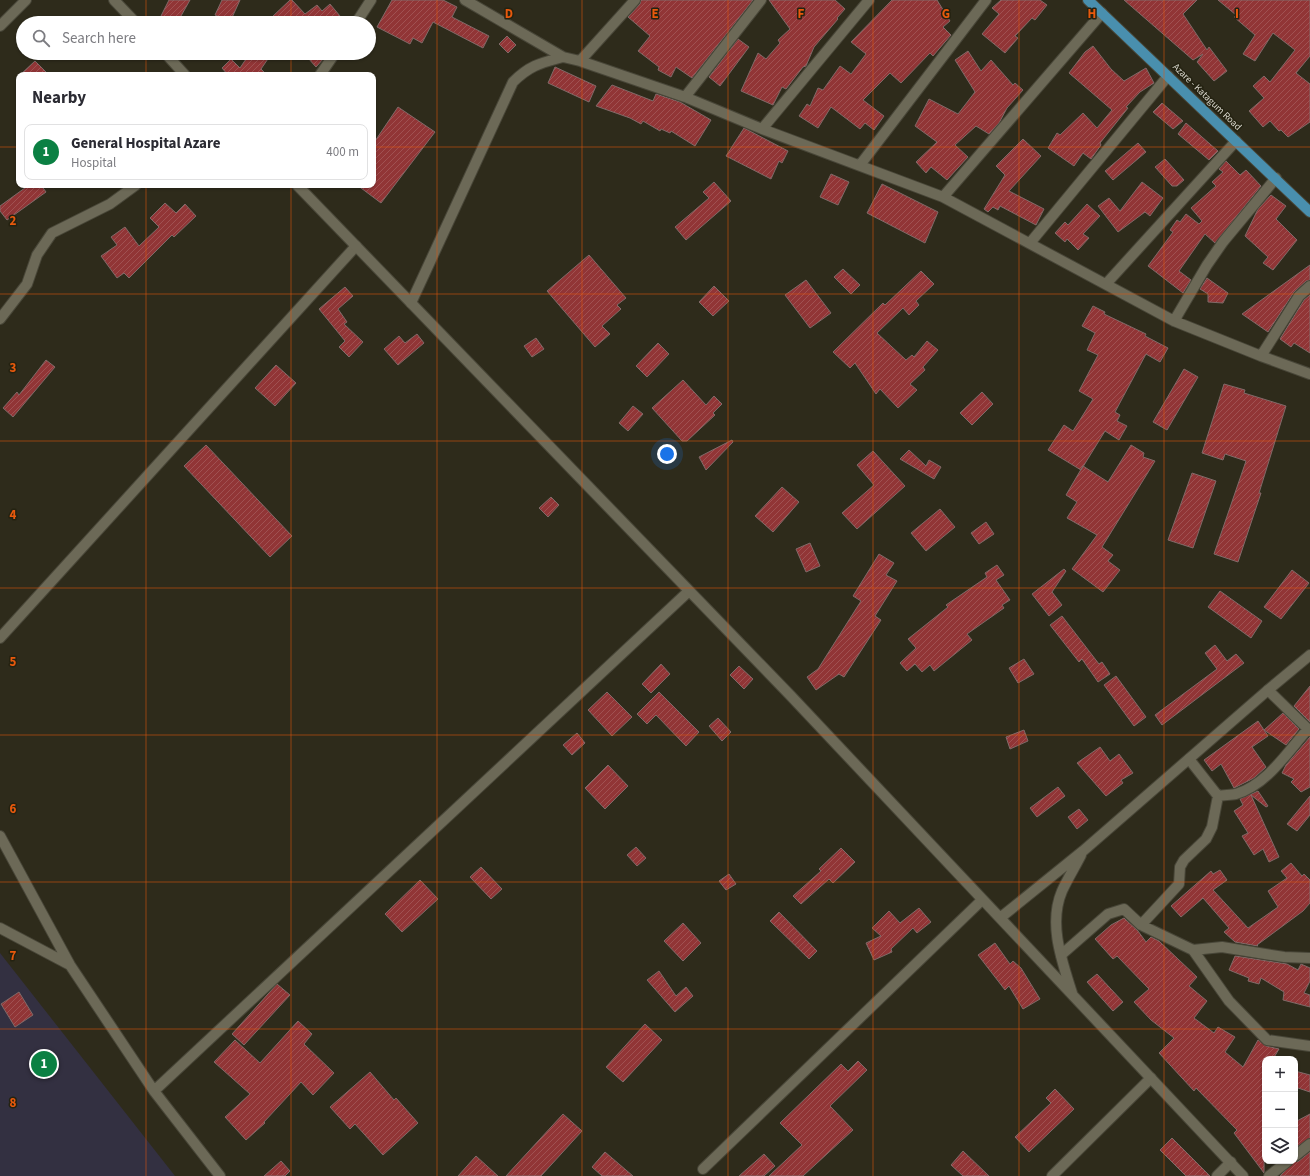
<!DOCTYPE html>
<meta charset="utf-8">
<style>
:root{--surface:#fff;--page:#f7f7f7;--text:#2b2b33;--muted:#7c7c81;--line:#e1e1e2;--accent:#0b8043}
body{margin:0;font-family:"Source Sans 3",sans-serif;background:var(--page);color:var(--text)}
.controls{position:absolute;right:12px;bottom:12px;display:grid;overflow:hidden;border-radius:8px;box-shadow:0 1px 3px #0004}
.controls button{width:36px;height:36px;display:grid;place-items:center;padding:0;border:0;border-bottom:1px solid var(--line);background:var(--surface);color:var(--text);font:20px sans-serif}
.you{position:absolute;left:667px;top:454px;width:14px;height:14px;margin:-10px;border:3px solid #fff;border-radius:50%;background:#1a73e8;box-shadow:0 0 0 6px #1a73e833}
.badge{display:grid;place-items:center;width:26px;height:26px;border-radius:50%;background:var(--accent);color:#fff;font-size:13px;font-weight:700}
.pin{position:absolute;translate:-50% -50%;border:2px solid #fff;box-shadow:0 1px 4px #0006}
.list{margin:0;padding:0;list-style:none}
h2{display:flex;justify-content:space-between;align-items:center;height:52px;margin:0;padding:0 16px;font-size:17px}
h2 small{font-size:13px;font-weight:400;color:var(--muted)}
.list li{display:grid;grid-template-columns:26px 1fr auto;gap:12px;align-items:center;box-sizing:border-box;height:56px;margin:0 8px 8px;padding:0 8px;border:1px solid var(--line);border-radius:8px}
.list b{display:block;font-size:15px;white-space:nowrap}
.list p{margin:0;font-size:13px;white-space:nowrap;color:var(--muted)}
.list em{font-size:13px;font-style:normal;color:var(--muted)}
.icon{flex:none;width:22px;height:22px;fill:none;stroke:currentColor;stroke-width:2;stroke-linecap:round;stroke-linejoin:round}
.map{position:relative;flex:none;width:1310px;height:1176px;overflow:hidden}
.search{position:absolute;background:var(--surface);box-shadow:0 1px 3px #0004;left:16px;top:16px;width:360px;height:44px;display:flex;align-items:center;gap:10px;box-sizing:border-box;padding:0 14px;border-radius:22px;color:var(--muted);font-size:15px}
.panel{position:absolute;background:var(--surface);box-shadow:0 1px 3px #0004;left:16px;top:72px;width:360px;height:116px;border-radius:8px}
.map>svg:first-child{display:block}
</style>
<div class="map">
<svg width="1310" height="1176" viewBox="0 0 1310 1176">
<defs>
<pattern id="building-hatch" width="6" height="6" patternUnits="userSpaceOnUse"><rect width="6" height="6" fill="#913536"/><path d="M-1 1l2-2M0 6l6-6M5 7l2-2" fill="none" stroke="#a05152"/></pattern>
</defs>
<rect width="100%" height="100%" fill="#2e2b1b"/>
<path fill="#333041" d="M 0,953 L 175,1176 L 0,1176 Z"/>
<path fill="url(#building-hatch)" stroke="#806a68" d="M 169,0 L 190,0 L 177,23 L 161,16 Z
M 222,0 L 240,0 L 230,22 L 215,15 Z
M 290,0 L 292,0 L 305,14 L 317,5 L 322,11 L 330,4 L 340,16 L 332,23 L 278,23 L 272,17 Z
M 392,0 L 443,0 L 457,7 L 452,17 L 489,36 L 483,48 L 433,22 L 422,43 L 413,38 L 410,44 L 377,27 Z
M 641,0 L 753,0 L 692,78 L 676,67 L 671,77 L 658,70 L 659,67 L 638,51 L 650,36 L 628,17 L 640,4 Z
M 769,0 L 835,0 L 845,9 L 837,18 L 838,19 L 814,47 L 806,66 L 803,67 L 786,89 L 782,87 L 773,105 L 741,91 L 758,53 L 766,59 L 780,43 L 778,40 L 790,29 Z
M 892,0 L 937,0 L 950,21 L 943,27 L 951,35 L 933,56 L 930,53 L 901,83 L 890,73 L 863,100 L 884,116 L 874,130 L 865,123 L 860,129 L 831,107 L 818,128 L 799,116 L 807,104 L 810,106 L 818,88 L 823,90 L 840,66 L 851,74 L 866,54 L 851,42 Z
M 1001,0 L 1040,0 L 1047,5 L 1035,20 L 1032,18 L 1015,36 L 1018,38 L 1005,53 L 982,34 L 999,14 L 992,8 Z
M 1124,0 L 1197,0 L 1183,14 L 1207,50 L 1209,47 L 1227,71 L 1214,81 L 1197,62 L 1203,54 L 1193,60 Z
M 1218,0 L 1310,0 L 1310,56 L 1296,73 L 1310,84 L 1310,122 L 1288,137 L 1281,130 L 1279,131 L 1270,121 L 1263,127 L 1249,111 L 1264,98 L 1253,86 L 1264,76 L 1270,82 L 1295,50 L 1273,33 L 1255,61 L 1243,54 L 1255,35 L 1234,17 L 1236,15 Z
M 507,36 L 516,45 L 508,53 L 499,44 Z
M 738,39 L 749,47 L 720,86 L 709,77 Z
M 1093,46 L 1111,69 L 1124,81 L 1146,68 L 1154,83 L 1140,92 L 1126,107 L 1128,108 L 1100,143 L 1101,145 L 1091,159 L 1083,153 L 1074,166 L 1048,148 L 1057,133 L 1060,135 L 1083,113 L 1097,128 L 1112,110 L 1069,73 L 1085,52 Z
M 968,51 L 981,71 L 991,60 L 1013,85 L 1015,83 L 1023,90 L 1007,108 L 999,123 L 989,134 L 976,126 L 955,145 L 968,157 L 947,180 L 931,167 L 926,173 L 916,162 L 937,142 L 915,126 L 929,99 L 958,114 L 975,92 L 955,60 Z
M 250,53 L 272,53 L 261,69 L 267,75 L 228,75 L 222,68 L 231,59 L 240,68 Z
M 314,53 L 320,53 L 324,58 L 316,67 L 308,58 Z
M 35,61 L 49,75 L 20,75 Z
M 555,67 L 596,86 L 589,102 L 548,83 Z
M 612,85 L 653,101 L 656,94 L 680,102 L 711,120 L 695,146 L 671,131 L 670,133 L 661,129 L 660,131 L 643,121 L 641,124 L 630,118 L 596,106 Z
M 1162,103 L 1183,121 L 1173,129 L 1153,112 Z
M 398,107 L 435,132 L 381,203 L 357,185 L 373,185 L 373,144 Z
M 1186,123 L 1218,151 L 1209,160 L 1178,134 Z
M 744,128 L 788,151 L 782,163 L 779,161 L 771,179 L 726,156 Z
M 1023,139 L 1041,156 L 1009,191 L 1044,209 L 1036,225 L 1000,206 L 998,210 L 993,207 L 988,212 L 984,209 L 1005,175 L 996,166 Z
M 1138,143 L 1146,152 L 1113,180 L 1105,171 Z
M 1165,159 L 1184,180 L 1177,186 L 1172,186 L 1155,167 Z
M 1226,161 L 1240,175 L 1246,170 L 1261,186 L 1215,243 L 1205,234 L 1179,271 L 1191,280 L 1183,293 L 1148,266 L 1173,232 L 1170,230 L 1177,220 L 1180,222 L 1186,214 L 1199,224 L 1202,221 L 1191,208 L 1216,186 L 1212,182 L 1223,172 L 1219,169 Z
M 831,174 L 849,182 L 838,205 L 820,197 Z
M 714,182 L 731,201 L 686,240 L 675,227 L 709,198 L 703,192 Z
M 1142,182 L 1163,198 L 1150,216 L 1145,212 L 1118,232 L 1098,206 L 1109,198 L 1120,211 Z
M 882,184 L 938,212 L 925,243 L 867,213 Z
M 29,185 L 41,185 L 46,192 L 7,220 L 0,211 L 0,206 Z
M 1271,195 L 1286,206 L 1276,219 L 1297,240 L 1273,270 L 1263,263 L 1268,257 L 1245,236 L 1258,209 Z
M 165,203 L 176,213 L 185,204 L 196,216 L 174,237 L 172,235 L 129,278 L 124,273 L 117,278 L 101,256 L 117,245 L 111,237 L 125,227 L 139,246 L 159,227 L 150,218 Z
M 1087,204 L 1100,216 L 1083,234 L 1089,238 L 1078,250 L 1067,239 L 1065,242 L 1055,233 L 1065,222 L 1068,225 Z
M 589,255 L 626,298 L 617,305 L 621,309 L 602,326 L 610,334 L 595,347 L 547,291 Z
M 1310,265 L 1310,280 L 1306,281 L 1294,292 L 1268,332 L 1242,314 Z
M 843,269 L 860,285 L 851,294 L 834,277 Z
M 921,271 L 934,284 L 916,301 L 919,305 L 909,315 L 903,308 L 877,333 L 906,360 L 912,355 L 914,357 L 927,341 L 938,350 L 923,367 L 925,370 L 910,384 L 917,390 L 898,408 L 880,389 L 876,394 L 855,363 L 850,368 L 833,352 L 883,303 L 885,305 Z
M 1207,278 L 1228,293 L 1223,303 L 1208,302 L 1208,294 L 1200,289 Z
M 806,280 L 831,313 L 810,328 L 785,295 Z
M 714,286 L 729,301 L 713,316 L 699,302 Z
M 345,287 L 353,296 L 338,309 L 347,322 L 344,324 L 363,342 L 349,357 L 339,347 L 345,341 L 319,309 Z
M 1310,295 L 1310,353 L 1294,343 L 1291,347 L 1280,339 L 1304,300 Z
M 1093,306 L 1105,312 L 1104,314 L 1146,334 L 1145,336 L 1168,348 L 1160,362 L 1146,354 L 1115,412 L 1120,415 L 1117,421 L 1127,426 L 1119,440 L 1105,431 L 1081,470 L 1048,450 L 1064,425 L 1073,431 L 1093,399 L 1079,391 L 1098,355 L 1087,350 L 1095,333 L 1082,326 Z
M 417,334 L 424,343 L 398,365 L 384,349 L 399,336 L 405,343 Z
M 536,338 L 544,349 L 532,357 L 524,346 Z
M 658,343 L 669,354 L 647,377 L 636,366 Z
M 46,360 L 55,367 L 13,417 L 3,408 L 17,392 L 19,395 Z
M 276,365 L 296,383 L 275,406 L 255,388 Z
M 1184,369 L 1198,377 L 1167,430 L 1153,422 Z
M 683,380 L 706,405 L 714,396 L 722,404 L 713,413 L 715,415 L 687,441 L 682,441 L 652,408 Z
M 1224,384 L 1245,390 L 1244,393 L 1286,406 L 1259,493 L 1261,493 L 1238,562 L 1214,554 L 1246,461 L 1225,454 L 1223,460 L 1202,453 Z
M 982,392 L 993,404 L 972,425 L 960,413 Z
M 633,406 L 643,414 L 628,431 L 619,423 Z
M 732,440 L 733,442 L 706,470 L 699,457 Z
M 206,445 L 292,536 L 270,557 L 184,466 Z
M 1131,445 L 1144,453 L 1143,457 L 1155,461 L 1102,547 L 1113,555 L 1108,561 L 1120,570 L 1103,592 L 1072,569 L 1097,535 L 1067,518 L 1077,502 L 1066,495 L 1083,466 L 1108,482 Z
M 909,450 L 926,466 L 929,460 L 941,467 L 934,479 L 900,459 Z
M 873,451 L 905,486 L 857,529 L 842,513 L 874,485 L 857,465 Z
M 1192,473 L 1216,481 L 1193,548 L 1168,540 Z
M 782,487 L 799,502 L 773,532 L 755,516 Z
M 551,497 L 559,505 L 548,517 L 539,508 Z
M 940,509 L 955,527 L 926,551 L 911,533 Z
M 986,522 L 994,534 L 979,544 L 971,533 Z
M 810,543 L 820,566 L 806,572 L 796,549 Z
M 879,554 L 894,563 L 886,575 L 897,581 L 875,616 L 881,620 L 844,677 L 839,674 L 816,690 L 807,677 L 818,669 L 861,601 L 853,596 Z
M 997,565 L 1004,575 L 996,580 L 1010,600 L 1002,605 L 1004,608 L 967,634 L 972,640 L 934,671 L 930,665 L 922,672 L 915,664 L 907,671 L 900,663 L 916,648 L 908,639 L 948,607 L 946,605 L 987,577 L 985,573 Z
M 1064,569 L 1066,571 L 1052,592 L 1062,605 L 1049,616 L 1032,594 Z
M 1292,570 L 1309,583 L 1281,619 L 1264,607 Z
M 1220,591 L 1262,621 L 1251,638 L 1208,607 Z
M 1062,616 L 1099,664 L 1102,662 L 1110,674 L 1098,682 L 1082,659 L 1079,662 L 1050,625 Z
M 1215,645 L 1227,661 L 1236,654 L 1244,663 L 1162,725 L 1155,715 L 1217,669 L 1205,653 Z
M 1024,659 L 1034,674 L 1018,683 L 1009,668 Z
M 661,664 L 670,674 L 651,693 L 642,684 Z
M 739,666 L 753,679 L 744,689 L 730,675 Z
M 1116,676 L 1146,717 L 1134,726 L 1104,685 Z
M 1310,686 L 1310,722 L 1294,706 Z
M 607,692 L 632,717 L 612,736 L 588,710 Z
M 659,692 L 699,732 L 686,746 L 656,715 L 647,724 L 637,714 Z
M 1283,713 L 1299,729 L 1286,745 L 1264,730 Z
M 718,718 L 731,732 L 722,741 L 709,726 Z
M 1258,721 L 1268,736 L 1252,747 L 1266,767 L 1254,778 L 1234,788 L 1221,764 L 1212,771 L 1204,760 Z
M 1024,730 L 1028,741 L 1010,749 L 1006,737 Z
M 577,733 L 585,743 L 572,755 L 563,745 Z
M 1310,737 L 1310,787 L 1301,792 L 1291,782 L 1294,779 L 1282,773 L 1286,765 Z
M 1100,747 L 1110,761 L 1119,754 L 1133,773 L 1121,780 L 1123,783 L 1106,796 L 1077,763 Z
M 608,765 L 628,786 L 605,809 L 585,788 Z
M 1058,787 L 1065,796 L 1037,817 L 1030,808 Z
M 1258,791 L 1268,806 L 1266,807 L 1251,795 L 1279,857 L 1269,862 L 1263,849 L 1254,855 L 1242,836 L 1248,833 L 1234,811 L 1243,805 L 1240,799 Z
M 1310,796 L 1310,815 L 1297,831 L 1287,824 Z
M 1079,809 L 1088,820 L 1077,829 L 1068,817 Z
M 636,847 L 646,858 L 637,866 L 627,855 Z
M 841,848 L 855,862 L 833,883 L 829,879 L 801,904 L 793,896 L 821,871 L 819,869 Z
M 1291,863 L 1302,876 L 1304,874 L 1310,880 L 1310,903 L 1303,911 L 1257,945 L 1258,946 L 1235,942 L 1224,932 L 1229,928 L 1203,898 L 1181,917 L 1171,906 L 1211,871 L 1213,874 L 1220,870 L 1227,880 L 1213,890 L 1248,928 L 1278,907 L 1268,891 L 1287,878 L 1281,871 Z
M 481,867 L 502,889 L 491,899 L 470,877 Z
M 729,874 L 736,884 L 726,890 L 719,881 Z
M 420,880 L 438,899 L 402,932 L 385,914 Z
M 919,908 L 931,922 L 917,933 L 913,928 L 891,949 L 892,952 L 874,960 L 866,943 L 881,936 L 872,928 L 889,911 L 900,923 Z
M 779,912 L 817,951 L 809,959 L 770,921 Z
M 1124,918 L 1138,931 L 1146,942 L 1151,937 L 1159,941 L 1197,977 L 1189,986 L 1207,1001 L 1194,1018 L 1214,1033 L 1218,1027 L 1235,1037 L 1225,1052 L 1243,1067 L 1258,1040 L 1266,1046 L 1279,1049 L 1273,1059 L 1265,1059 L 1264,1173 L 1234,1133 L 1237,1130 L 1196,1088 L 1194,1091 L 1159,1053 L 1174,1038 L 1151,1020 L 1134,1002 L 1149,989 L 1117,956 L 1113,959 L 1095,939 L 1111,925 Z
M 683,923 L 701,943 L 683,961 L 664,941 Z
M 995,943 L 1010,964 L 1013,961 L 1021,968 L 1040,999 L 1023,1009 L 1009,986 L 1005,990 L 978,955 Z
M 1235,956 L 1287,964 L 1298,970 L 1301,964 L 1310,968 L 1310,981 L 1304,993 L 1310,995 L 1310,1007 L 1283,1000 L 1284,992 L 1261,978 L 1259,984 L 1248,981 L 1249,978 L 1229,970 Z
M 659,971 L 676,996 L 686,987 L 693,996 L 675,1012 L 647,980 Z
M 1097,974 L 1123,1002 L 1113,1011 L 1087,982 Z
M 277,984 L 290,995 L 244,1045 L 232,1034 Z
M 19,992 L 33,1015 L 15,1027 L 1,1004 Z
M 298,1021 L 312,1034 L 304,1044 L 334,1073 L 313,1095 L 301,1082 L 264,1122 L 265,1123 L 246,1140 L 225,1117 L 250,1094 L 214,1062 L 235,1040 L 260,1063 Z
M 645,1024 L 662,1040 L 623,1082 L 606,1067 Z
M 858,1061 L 867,1070 L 830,1106 L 853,1130 L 803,1176 L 769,1176 L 802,1145 L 780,1123 L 841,1064 L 848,1071 Z
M 1295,1071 L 1310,1075 L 1310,1092 L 1295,1087 Z
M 370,1072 L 394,1100 L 396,1098 L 418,1123 L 383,1155 L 355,1124 L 350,1129 L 330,1107 Z
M 1055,1089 L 1074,1109 L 1029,1152 L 1015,1137 L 1051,1103 L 1046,1098 Z
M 563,1114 L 582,1131 L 541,1176 L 506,1176 Z
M 1310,1114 L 1310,1138 L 1295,1148 L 1295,1122 Z
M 1172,1138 L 1210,1176 L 1186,1176 L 1160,1150 Z
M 963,1151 L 989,1176 L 963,1176 L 951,1165 Z
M 605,1152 L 633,1176 L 602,1176 L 592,1167 Z
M 1310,1152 L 1310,1176 L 1280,1176 L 1294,1162 L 1299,1161 Z
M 764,1154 L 775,1166 L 764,1176 L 739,1176 Z
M 476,1156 L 498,1176 L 458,1176 Z
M 281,1161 L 290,1171 L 285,1176 L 264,1176 Z"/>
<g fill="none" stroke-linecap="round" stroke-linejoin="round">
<defs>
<path id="street" d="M 465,0 L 563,57 L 580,61 L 685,97 L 762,129 L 943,197 L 1174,321 L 1261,356 L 1310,374
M 356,23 L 371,0
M 0,26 L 26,0
M 580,61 L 635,0
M 320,75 L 335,53
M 685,97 L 761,0
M 762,129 L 869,0
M 860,165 L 986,0
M 943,197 L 1102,13
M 1030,243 L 1168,76
M 1106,284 L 1236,141
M 411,303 L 513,82 C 530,65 541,63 563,57
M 0,319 L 27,284 L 37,255 L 52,233 L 110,204 L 136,185
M 1174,321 L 1207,265 L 1223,242 L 1276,178
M 1261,356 L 1299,296 L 1310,286
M 0,638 L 356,246
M 1268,690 L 1310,731
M 1218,796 C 1224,795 1231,795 1236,794 C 1267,785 1288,751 1308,729
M 0,836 L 70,965 L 154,1091 L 220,1176
M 1141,925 L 1179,884 L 1180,867 L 1184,860 L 1206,839 L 1212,827 L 1218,796 L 1189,759
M 0,928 L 70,965
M 1193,950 L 1222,947 L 1284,957 L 1310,958
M 1061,955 L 1108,914 L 1124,909 L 1141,925 L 1193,950 L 1229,1001 L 1267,1040 L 1310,1046
M 154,1091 L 689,591
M 1295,1156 L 1310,1144
M 703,1169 L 982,900
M 1052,1176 L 1151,1078
M 1217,1176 L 1231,1162
M 1269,1176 L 1288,1161"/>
<path id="secondary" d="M 114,0 L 136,23
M 165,53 L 185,75
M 297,185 L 790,695 L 1243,1176
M 1000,918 L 1083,851 L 1268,690 L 1310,655
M 1072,993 C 1062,961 1048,924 1062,891 C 1068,878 1075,867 1081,855"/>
<path id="primary" d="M 1088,0 L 1310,212"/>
</defs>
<use href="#street" stroke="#484638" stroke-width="12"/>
<use href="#secondary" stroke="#484638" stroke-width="12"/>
<use href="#primary" stroke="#484638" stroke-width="12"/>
<use href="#street" stroke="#6c6957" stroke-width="10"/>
<use href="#secondary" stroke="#6c6957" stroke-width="10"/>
<use href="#primary" stroke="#498fae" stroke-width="10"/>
</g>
<path fill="none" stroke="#e8590c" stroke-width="1" stroke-opacity="0.55" d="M 146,0 L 146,23M 291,0 L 291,23M 437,0 L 437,1176M 582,0 L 582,1176M 728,0 L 728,1176M 873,0 L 873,1176M 1019,0 L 1019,1176M 1164,0 L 1164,1176M 146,53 L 146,75M 291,53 L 291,75M 0,147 L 19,147M 373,147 L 1310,147M 146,185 L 146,1176M 291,185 L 291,1176M 0,294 L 1310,294M 0,441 L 1310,441M 0,588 L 1310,588M 0,735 L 1310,735M 0,882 L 1310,882M 0,1029 L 1310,1029"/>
<g text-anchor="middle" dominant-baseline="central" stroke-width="3" stroke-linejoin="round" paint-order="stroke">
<g font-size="10" fill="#d6d4ca" stroke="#242211">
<text transform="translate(1207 97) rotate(44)">Azare - Katagum Road</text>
</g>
</g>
<g font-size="13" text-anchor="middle" font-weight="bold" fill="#e8590c" stroke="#242211" stroke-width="3" stroke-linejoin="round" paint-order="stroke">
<text x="509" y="18">D</text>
<text x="655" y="18">E</text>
<text x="801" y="18">F</text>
<text x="946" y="18">G</text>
<text x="1092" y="18">H</text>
<text x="1237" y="18">I</text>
<text x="13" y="225">2</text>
<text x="13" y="372">3</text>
<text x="13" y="519">4</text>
<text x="13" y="666">5</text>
<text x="13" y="813">6</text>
<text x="13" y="960">7</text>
<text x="13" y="1107">8</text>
</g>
</svg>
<div class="controls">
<button>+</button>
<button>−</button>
<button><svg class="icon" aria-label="layers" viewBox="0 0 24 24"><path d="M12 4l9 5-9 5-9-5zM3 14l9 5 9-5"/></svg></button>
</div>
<div class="you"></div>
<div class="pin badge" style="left:44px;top:1064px">1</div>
<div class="search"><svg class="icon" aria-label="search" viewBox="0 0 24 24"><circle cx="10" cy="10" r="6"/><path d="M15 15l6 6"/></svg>Search here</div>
<section class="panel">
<h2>Nearby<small></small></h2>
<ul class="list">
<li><span class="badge">1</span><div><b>General Hospital Azare</b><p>Hospital</p></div><em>400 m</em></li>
</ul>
</section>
</div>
